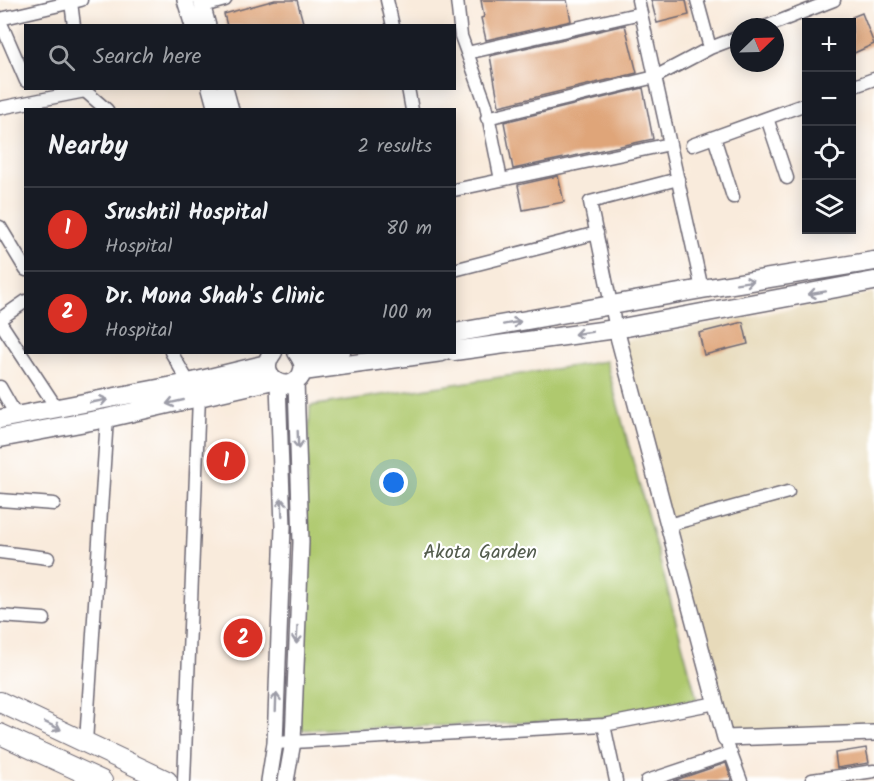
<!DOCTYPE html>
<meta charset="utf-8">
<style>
:root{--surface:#171b24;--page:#242831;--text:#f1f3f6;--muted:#9ea1a6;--line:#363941;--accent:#d93025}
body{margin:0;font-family:Kalam,sans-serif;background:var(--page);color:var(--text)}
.controls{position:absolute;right:18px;top:18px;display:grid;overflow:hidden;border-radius:0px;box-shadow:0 3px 15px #0003}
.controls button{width:54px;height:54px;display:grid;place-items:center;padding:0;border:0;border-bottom:2px solid var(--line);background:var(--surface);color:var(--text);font:30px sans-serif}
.compass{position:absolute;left:730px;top:18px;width:54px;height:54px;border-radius:50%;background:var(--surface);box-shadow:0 3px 15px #0003;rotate:67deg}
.you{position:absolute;left:394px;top:483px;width:21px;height:21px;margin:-15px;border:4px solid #fff;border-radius:50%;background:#1a73e8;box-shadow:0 0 0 9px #1a73e833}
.badge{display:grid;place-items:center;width:39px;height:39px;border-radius:50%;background:var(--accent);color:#fff;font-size:20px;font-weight:700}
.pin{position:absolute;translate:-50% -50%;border:3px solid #fff;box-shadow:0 2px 6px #0006}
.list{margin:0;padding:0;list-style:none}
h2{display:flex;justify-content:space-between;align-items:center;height:78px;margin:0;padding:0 24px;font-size:26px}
h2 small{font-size:20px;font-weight:400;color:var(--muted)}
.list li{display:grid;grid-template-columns:39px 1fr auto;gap:18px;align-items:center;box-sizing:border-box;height:84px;padding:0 24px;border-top:2px solid var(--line)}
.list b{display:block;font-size:22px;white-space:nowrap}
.list p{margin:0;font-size:20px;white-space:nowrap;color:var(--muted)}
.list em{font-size:20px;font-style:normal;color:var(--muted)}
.icon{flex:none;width:33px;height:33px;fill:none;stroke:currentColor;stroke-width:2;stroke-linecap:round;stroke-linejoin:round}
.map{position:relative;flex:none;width:874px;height:781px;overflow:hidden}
.search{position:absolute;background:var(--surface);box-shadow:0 3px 15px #0003;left:24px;top:24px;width:432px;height:66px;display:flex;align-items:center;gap:15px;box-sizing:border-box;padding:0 21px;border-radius:0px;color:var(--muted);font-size:22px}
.panel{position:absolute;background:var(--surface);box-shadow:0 3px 15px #0003;left:24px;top:108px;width:432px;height:246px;border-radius:0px}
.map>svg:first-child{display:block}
</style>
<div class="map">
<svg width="874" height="781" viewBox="0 0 874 781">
<rect width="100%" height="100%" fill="#fff"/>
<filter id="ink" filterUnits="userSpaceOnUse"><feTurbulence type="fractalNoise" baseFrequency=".0167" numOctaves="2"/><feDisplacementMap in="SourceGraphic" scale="12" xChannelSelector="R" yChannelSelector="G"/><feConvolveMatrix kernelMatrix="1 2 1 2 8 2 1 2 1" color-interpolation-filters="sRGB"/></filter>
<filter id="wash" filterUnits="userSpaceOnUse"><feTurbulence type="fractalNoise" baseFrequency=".008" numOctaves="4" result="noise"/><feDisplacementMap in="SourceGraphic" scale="24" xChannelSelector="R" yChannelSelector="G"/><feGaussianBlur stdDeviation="1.35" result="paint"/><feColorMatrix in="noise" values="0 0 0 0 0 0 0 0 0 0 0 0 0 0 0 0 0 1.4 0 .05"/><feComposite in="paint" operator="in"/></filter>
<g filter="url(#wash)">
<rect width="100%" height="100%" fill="#f9ebdc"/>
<path fill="#e7daba" d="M 874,293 L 874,727 L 725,738 L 623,341 Z"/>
<path fill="#afc96e" stroke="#687654" stroke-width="1.5" d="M 606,361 L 697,699 L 616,717 L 499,724 L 297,730 L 310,406 Z"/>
<g id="blocks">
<path fill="#dfa579" d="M 275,0 L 297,0 L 304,26 L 227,26 L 224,14 Z
M 481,0 L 567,0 L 571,21 L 486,40 L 481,18 L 484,17 Z
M 651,0 L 686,0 L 689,15 L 657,23 Z
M 862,13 L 874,44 L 852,54 L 852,17 Z
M 625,25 L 637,73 L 499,106 L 490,56 Z
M 643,88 L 653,139 L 513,169 L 504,122 Z
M 558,176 L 564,202 L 523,210 L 518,185 Z
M 743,322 L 748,344 L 704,355 L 699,333 Z
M 234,627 L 263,629 L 262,649 L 233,648 Z
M 866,748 L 869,763 L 837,768 L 835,753 Z
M 726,763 L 732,781 L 673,781 Z"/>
</g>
</g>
<g filter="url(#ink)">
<use href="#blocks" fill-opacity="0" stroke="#6d6873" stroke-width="1.5"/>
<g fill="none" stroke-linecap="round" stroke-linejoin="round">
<defs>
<path id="minor" d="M 387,0 L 393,26
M 638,0 L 702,289
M 697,0 L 710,48
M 71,2 L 74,26
M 203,6 L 225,0
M 0,19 L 81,0
M 0,21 L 26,81
M 765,27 L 834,0
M 467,53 L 641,13
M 852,87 L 874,79
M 408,88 L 412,110
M 0,108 L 85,91 L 107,110
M 487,118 L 655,77 L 710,48 L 739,37
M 767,118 L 787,178
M 714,137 L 733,197
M 692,145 L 806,104
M 501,180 L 670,144
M 454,190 L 501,180 L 486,105 L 461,36 L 457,0
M 0,227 L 26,270
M 454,270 L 597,233
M 0,319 L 26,301
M 0,322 L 58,410
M 616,329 L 590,202 L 678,179
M 171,352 L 189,383
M 0,387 L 17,417
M 0,500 L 54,504
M 668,525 L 788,492
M 0,552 L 48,558
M 0,616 L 44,619
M 604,725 L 616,781
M 86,742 L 107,418
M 275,743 L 604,725 L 716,703
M 728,746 L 741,781
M 812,780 L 874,771
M 184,781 L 199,397
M 647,781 L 731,753"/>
<path id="tertiary" d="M 185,0 L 193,26
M 201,0 L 208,26
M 210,88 L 216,110
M 225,88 L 231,110
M 616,329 L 725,738 L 874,733
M 269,781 L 275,743 L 283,527 L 278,383
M 286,781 L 293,742 L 301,542 L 296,381"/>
<path id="secondary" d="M 454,333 L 702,289 L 874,261
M 454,351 L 616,329 L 874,281
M 273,352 C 251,380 296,399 303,370 C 305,363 301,358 297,352
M 302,359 L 341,352
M 303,371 L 442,352
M 0,419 L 189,383 L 267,364
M 0,438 L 107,418 L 273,380"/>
<path id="primary" d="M 0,702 L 167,781
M 0,734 L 102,781"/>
</defs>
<use href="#minor" stroke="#6d6873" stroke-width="15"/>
<use href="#tertiary" stroke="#6d6873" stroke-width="18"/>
<use href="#secondary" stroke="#6d6873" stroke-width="21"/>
<use href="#primary" stroke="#6d6873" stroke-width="22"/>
<use href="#minor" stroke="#fff" stroke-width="12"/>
<use href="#tertiary" stroke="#fff" stroke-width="15"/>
<use href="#secondary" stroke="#fff" stroke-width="18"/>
<use href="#primary" stroke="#fff" stroke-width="20"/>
</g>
<defs><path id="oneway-shaft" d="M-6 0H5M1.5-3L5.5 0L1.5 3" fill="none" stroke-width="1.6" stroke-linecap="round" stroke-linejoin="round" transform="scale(1.5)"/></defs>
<g stroke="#9c9ca7">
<use href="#oneway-shaft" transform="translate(745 282) rotate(-9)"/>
<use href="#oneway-shaft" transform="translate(817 293) rotate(170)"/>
<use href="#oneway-shaft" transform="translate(512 323) rotate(-10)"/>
<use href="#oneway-shaft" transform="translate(583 333) rotate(172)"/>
<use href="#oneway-shaft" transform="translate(99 401) rotate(-11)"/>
<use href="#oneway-shaft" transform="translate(175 402) rotate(167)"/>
<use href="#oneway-shaft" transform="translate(298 440) rotate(88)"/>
<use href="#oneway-shaft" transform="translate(282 507) rotate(-92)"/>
<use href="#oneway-shaft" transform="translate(297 635) rotate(93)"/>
<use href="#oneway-shaft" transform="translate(276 702) rotate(-88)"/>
<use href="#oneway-shaft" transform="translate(53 726) rotate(25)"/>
</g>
</g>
<g text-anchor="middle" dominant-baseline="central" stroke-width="4.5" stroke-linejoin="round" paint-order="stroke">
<g font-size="20" fill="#535c4d" stroke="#fff">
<text x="480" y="553">Akota Garden</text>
</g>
</g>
</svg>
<div class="controls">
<button>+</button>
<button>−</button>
<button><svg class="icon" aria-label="locate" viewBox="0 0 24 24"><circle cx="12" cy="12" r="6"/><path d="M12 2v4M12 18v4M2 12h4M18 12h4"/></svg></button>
<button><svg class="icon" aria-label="layers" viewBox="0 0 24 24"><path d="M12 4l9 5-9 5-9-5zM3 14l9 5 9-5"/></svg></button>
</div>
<svg class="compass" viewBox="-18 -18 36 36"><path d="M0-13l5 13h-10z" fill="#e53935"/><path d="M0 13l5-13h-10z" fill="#9ea1a6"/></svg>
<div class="you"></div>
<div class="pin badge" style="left:226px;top:461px">1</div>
<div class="pin badge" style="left:243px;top:638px">2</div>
<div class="search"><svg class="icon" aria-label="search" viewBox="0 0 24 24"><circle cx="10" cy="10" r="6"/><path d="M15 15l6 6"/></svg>Search here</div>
<section class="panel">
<h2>Nearby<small>2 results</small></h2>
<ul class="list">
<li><span class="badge">1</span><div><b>Srushtil Hospital</b><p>Hospital</p></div><em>80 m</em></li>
<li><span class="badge">2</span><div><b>Dr. Mona Shah's Clinic</b><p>Hospital</p></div><em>100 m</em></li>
</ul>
</section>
</div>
